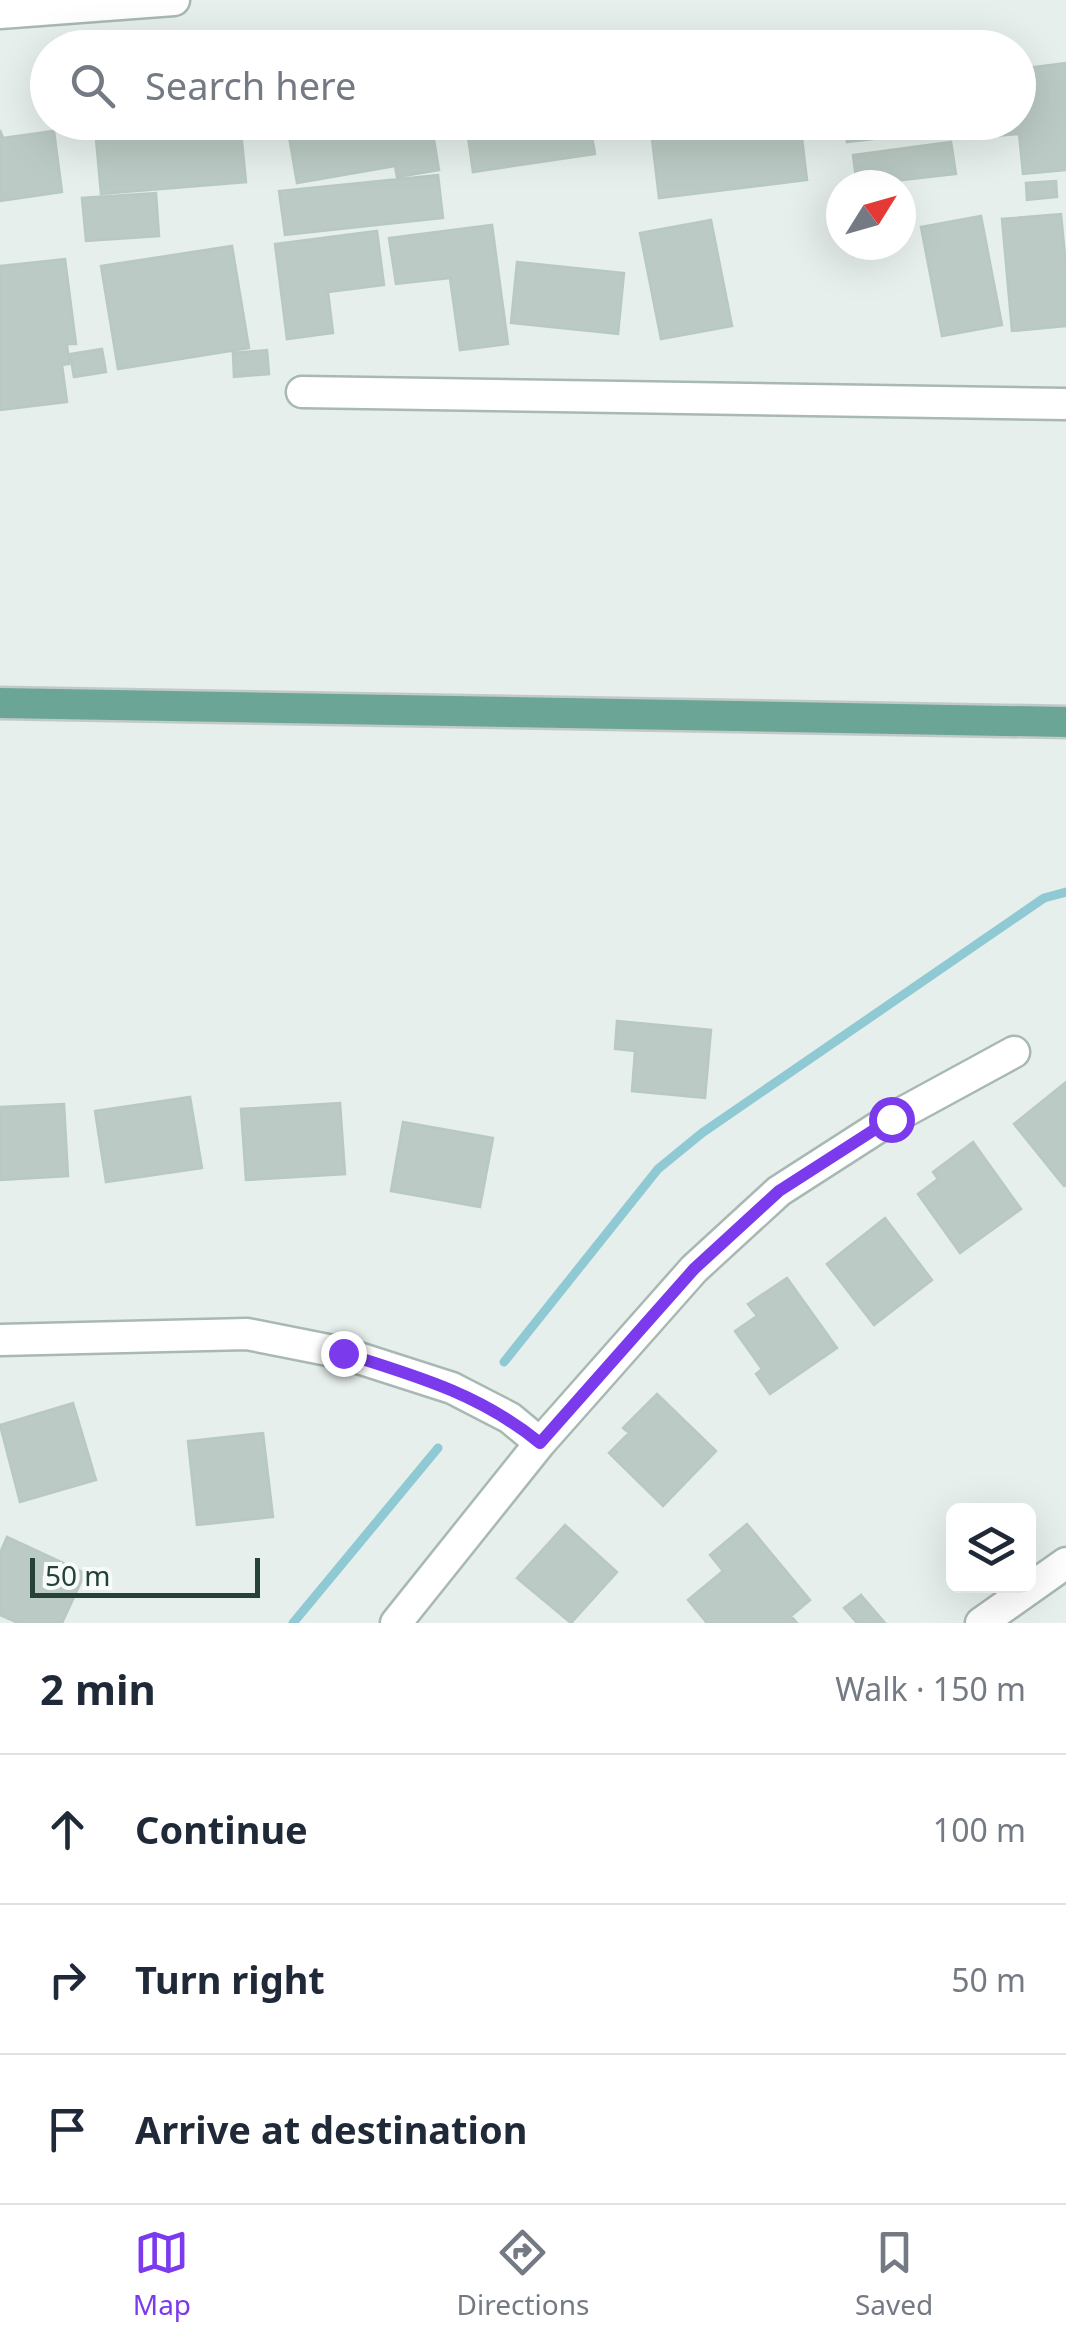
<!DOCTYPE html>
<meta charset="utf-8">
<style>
:root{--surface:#fff;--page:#f6f6f7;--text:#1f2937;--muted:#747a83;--line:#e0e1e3;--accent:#7c3aed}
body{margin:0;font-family:"Noto Sans",sans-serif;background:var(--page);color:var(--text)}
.controls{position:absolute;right:30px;bottom:30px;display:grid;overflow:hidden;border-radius:15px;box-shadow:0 10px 40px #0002}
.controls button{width:90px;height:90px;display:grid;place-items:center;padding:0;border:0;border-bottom:2px solid var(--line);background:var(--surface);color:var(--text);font:50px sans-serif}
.compass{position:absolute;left:826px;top:170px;width:90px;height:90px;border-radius:50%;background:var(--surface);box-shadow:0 10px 40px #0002;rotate:53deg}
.scale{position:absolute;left:30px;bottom:25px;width:230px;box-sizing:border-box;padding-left:10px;border:5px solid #24423a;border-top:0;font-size:28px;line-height:35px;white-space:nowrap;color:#24423a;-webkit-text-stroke:8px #f7fbf9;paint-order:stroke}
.stop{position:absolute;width:30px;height:30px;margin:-22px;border:8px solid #7c3aed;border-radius:50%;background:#fff}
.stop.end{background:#7c3aed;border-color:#fff;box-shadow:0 2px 10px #0008}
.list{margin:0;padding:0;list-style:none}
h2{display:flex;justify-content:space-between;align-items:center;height:130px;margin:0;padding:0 40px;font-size:42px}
h2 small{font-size:32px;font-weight:400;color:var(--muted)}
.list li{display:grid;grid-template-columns:65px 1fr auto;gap:30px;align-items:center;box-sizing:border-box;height:150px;padding:0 40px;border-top:2px solid var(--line)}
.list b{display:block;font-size:38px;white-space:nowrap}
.list em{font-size:32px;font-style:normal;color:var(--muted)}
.icon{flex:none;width:55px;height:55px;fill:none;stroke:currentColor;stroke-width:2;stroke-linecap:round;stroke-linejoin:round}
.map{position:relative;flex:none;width:1066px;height:1623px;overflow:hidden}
.search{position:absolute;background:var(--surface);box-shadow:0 10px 40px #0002;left:30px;right:30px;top:30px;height:110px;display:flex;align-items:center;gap:25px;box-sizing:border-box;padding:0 35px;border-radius:55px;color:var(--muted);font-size:38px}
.sheet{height:580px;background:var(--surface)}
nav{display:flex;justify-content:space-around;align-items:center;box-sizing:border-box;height:140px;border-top:2px solid var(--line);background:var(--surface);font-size:28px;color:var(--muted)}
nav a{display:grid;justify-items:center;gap:5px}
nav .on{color:var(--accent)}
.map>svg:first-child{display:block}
</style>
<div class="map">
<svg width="1066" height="1623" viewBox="0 0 1066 1623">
<rect width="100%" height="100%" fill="#e6efeb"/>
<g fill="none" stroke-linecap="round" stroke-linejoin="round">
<path stroke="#8ec9d4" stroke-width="9" d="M 504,1362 L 658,1169 L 702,1133 L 1044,898 L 1066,892
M 293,1623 L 438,1448"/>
</g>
<path fill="#bbcac4" stroke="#b8c9c2" stroke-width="2.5" d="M 1066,63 L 1066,170 L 1023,174 L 1019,134 L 995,136 L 994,122 L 1018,122 L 1018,69 Z
M 164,122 L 240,122 L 246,182 L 101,194 L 95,128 Z
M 300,122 L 431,122 L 439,170 L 397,177 L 395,166 L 297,183 L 287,125 Z
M 466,122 L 605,122 L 590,125 L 595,154 L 473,172 Z
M 650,122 L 800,122 L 807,180 L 659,198 Z
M 844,122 L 983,122 L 984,126 L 847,142 Z
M 0,130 L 3,138 L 54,131 L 62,192 L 0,201 Z
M 951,142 L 956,174 L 857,185 L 853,155 Z
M 438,175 L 443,218 L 285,235 L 279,191 Z
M 1056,181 L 1057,197 L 1027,200 L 1026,183 Z
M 156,193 L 159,236 L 86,241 L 82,198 Z
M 1061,214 L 1066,267 L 1066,326 L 1012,331 L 1002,219 Z
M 981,216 L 1002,325 L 942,336 L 921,227 Z
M 711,220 L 732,326 L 661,339 L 640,233 Z
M 492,225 L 508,344 L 460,350 L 450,278 L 396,284 L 389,238 Z
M 377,231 L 384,285 L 328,292 L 333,333 L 287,339 L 275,244 Z
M 232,246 L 249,348 L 118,369 L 101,266 Z
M 65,259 L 76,344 L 67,344 L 69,364 L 62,365 L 67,402 L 0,410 L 0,266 Z
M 517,262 L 624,273 L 618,334 L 511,323 Z
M 102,349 L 106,372 L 74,377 L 70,354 Z
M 267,350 L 269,374 L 234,377 L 233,353 Z
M 617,1021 L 711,1030 L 705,1098 L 632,1091 L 635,1051 L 615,1049 Z
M 1066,1082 L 1066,1185 L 1064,1186 L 1014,1124 Z
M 190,1097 L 202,1168 L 106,1182 L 95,1111 Z
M 340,1103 L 345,1174 L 246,1180 L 241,1109 Z
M 64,1104 L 68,1176 L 0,1180 L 0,1107 Z
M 403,1122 L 493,1138 L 480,1207 L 391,1191 Z
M 973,1142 L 1021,1209 L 960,1253 L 918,1194 L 938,1179 L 933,1172 Z
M 885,1218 L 932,1280 L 874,1325 L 827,1264 Z
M 787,1278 L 837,1348 L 770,1394 L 756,1374 L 762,1369 L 735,1331 L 757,1316 L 748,1304 Z
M 657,1394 L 716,1451 L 663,1506 L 609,1453 L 629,1433 L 623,1428 Z
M 73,1403 L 96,1480 L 20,1502 L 0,1425 Z
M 263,1433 L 273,1517 L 197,1525 L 188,1441 Z
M 747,1524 L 810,1600 L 791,1616 L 797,1623 L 707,1623 L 688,1600 L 723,1571 L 710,1555 Z
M 565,1525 L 617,1572 L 571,1623 L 517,1578 Z
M 7,1537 L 85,1573 L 62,1623 L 18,1623 L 0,1615 L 0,1553 Z
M 861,1595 L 885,1623 L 857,1623 L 844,1608 Z"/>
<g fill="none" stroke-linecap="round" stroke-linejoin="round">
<defs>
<path id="minor" d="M 0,13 L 174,0
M 302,392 L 1066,404
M 0,1340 L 247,1334 L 343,1353 L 452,1388 L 510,1418 L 540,1443
M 396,1623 L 540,1443 L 694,1269 L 779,1191 L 891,1119 L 1014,1052
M 981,1623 L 1066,1563"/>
<path id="major" d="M 0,703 L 1066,722"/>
</defs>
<use href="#minor" stroke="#a8b8b2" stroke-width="35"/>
<use href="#major" stroke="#c2cac8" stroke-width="35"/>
<use href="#minor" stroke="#fff" stroke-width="30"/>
<use href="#major" stroke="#6aa596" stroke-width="30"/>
</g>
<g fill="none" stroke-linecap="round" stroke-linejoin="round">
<path stroke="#7c3aed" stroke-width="12" d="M 343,1353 C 416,1376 480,1394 540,1443 L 694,1269 L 779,1191 L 891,1119"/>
</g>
</svg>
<div class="controls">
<button><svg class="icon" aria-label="layers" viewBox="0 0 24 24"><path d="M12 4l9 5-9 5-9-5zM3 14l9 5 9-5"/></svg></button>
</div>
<svg class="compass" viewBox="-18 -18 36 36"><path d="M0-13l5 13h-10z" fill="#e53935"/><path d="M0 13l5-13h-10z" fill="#747a83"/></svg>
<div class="scale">50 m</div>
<div class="stop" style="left:891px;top:1119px"></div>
<div class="stop end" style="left:343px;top:1353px"></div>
<div class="search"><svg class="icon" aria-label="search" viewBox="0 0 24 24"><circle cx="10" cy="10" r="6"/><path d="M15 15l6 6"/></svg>Search here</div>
</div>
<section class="sheet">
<h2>2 min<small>Walk · 150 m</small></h2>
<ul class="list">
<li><svg class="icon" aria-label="ahead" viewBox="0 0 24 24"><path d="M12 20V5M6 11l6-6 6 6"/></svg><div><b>Continue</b></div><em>100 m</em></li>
<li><svg class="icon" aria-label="right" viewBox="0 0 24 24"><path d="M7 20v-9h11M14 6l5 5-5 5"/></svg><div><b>Turn right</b></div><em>50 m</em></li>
<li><svg class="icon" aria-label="arrive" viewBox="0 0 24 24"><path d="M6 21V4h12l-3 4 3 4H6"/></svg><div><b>Arrive at destination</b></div></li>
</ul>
</section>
<nav>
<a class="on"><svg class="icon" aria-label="map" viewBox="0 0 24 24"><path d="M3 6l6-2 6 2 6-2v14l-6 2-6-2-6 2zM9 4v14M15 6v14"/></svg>Map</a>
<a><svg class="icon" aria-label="directions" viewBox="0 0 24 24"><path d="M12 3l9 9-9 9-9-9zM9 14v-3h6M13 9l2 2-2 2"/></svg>Directions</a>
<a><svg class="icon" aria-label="saved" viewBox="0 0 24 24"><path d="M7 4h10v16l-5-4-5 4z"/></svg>Saved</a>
</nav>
